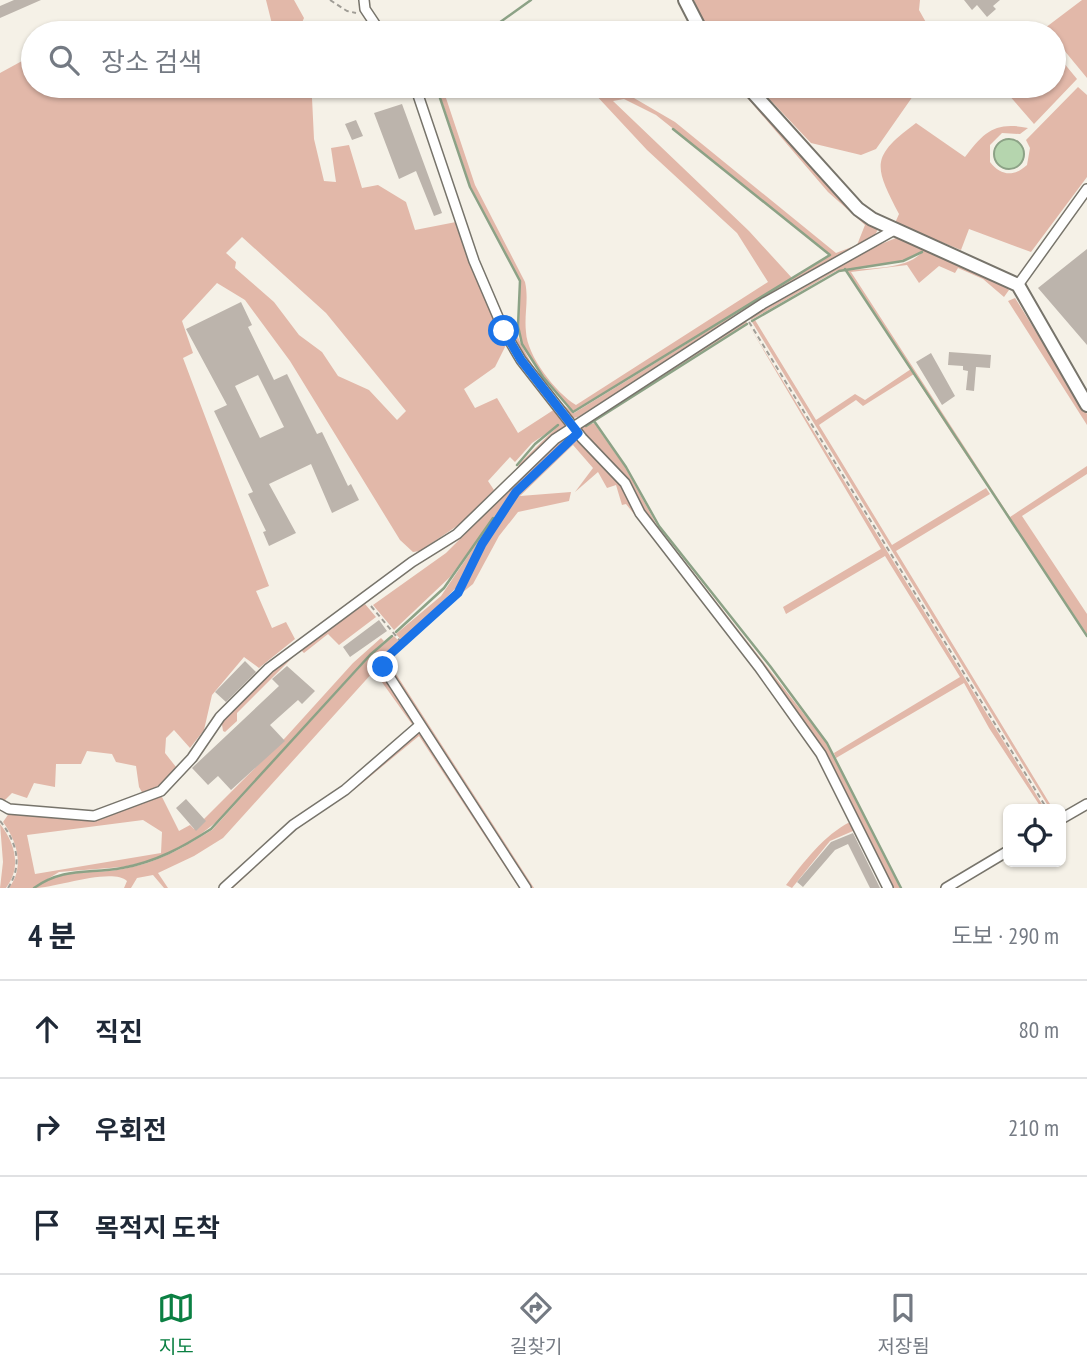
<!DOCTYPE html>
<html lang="ko">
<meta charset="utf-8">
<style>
:root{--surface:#fff;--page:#f6f6f7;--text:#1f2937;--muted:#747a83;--line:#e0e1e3;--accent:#0b8043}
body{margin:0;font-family:"PT Sans Narrow","Noto Sans KR",sans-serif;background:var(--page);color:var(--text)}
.controls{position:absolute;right:21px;bottom:21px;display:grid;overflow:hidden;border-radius:10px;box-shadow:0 2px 5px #0004}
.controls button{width:63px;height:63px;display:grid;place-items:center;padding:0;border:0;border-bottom:2px solid var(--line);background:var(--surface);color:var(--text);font:35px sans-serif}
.stop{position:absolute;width:21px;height:21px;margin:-16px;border:5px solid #1a73e8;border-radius:50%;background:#fff}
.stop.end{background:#1a73e8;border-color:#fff;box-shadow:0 2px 7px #0008}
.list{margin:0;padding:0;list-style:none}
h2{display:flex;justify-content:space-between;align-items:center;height:91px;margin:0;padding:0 28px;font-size:30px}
h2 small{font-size:23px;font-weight:400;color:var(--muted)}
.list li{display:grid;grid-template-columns:46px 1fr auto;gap:21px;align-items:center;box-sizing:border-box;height:98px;padding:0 28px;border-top:2px solid var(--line)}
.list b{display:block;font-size:26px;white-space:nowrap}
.list em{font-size:23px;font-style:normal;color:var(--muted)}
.icon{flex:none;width:38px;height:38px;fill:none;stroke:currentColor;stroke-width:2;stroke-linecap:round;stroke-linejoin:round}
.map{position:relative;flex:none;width:1087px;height:888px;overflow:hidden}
.search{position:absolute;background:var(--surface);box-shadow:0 2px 5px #0004;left:21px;right:21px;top:21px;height:77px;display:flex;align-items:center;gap:18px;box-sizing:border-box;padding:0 24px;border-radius:38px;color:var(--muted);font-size:26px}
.sheet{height:385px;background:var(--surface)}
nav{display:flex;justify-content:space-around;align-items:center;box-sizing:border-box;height:98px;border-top:2px solid var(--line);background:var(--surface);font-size:19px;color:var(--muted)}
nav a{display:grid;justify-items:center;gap:4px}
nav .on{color:var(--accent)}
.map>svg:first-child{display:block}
</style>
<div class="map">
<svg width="1087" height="888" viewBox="0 0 1087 888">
<rect width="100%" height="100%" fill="#f5f1e7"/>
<path fill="#e2b8a9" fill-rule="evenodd" d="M 266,0 L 294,0 L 304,18 L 301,25 L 305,33 L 246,33 L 253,26 L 260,31 L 272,24 Z
M 694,0 L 920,0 L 919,10 L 932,33 L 711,33 L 702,22 Z
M 1082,0 L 1087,0 L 1087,78 L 1054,38 L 1054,33 L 1045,28 Z
M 1054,51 L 1077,79 L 1034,124 L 1001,86 L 1054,86 Z
M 33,55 L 33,86 L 323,86 L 312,98 L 314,139 L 324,181 L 336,182 L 331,148 L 349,145 L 362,188 L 378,185 L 406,202 L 415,230 L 456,222 L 476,277 L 507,343 L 495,367 L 464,389 L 475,408 L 497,398 L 518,433 L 555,409 L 568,425 L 521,469 L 518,465 L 559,425 L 532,443 L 515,462 L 510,457 L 488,481 L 494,490 L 460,524 L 420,551 L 413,552 L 400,540 L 290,361 L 245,300 L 217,283 L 182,321 L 193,353 L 183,358 L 269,586 L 256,591 L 272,628 L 286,622 L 295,639 L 259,668 L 244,657 L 212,695 L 204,730 L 190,748 L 174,730 L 166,738 L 165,753 L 176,767 L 165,782 L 143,794 L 139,787 L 136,766 L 116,762 L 112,754 L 87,751 L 81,764 L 56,764 L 55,787 L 34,783 L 27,798 L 12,793 L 4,801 L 0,798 L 0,73 ZM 242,237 L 326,313 L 406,411 L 397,420 L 369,390 L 338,376 L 322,352 L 299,335 L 274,302 L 235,268 L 236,262 L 226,253 Z
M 437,86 L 442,86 L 475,185 L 525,282 C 529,299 524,315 526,332 C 527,356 556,393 576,405 L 768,282 L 737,233 L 647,150 L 593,92 L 595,86 L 601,86 L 614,95 L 634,98 L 675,122 L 836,253 L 857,245 L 865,225 L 828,192 L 737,86 L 741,86 L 851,211 L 878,229 C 871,249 833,259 816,269 C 735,316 657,368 578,417 L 570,419 L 511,339 L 480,272 L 511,336 L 517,335 C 529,362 549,396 574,413 L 831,255 L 656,115 L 624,99 L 613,101 L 749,231 L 792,278 L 573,411 L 543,377 L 522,343 L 519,326 L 520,281 L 471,187 Z
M 757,86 L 920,86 L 876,149 L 861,155 L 811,143 Z
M 1078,87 L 1087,95 L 1087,177 L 1031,252 L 969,229 L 961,250 L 895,223 L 899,214 C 874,166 870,157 916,123 L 965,157 C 984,132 995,121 1028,128 L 1020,134 L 1002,133 L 990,145 L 990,162 C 1001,176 1014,177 1027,165 L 1030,148 L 1026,140 Z
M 896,238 L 1004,283 L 1009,290 L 1004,297 L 983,279 L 958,268 L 955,273 L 939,266 L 919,283 L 907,265 L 851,272 L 1010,517 L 1087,466 L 1087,474 L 1022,516 L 1087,614 L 1087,634 L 954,437 L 846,270 C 869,268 908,270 923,251 L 901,261 L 836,271 L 751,320 L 749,317 L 854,255 Z
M 1015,298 L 1087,414 L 1087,425 L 1008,301 Z
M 745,320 L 747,323 L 585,426 L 594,423 L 625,467 L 658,527 L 825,741 L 900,888 L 892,888 L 823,754 L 577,425 Z
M 755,320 L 816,420 L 855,394 L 865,400 L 911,369 L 914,374 L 863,406 L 856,400 L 819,425 L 892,545 L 986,488 L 990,494 L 896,551 L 1053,809 L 1050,809 L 752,322 Z
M 748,324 L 1045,809 L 1042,809 L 989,728 L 964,683 L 836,758 L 834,753 L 960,677 L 885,556 L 786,614 L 783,607 L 881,549 Z
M 570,429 L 574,434 L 514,490 L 480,544 L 465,579 L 402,641 L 396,634 L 441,596 L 493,519 L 450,577 L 394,630 L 373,605 L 446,553 Z
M 577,437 L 620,480 L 631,507 L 698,594 L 626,504 L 622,505 L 616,485 L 607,488 L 598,472 L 575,492 L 593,468 L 573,445 L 520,496 L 571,492 L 569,501 L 518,512 L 499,536 L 473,584 L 432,617 L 466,583 L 484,544 L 517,493 Z
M 365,604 L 376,617 L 339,645 L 328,634 L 304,653 L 301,650 Z
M 708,605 C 765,680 823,751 860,838 L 857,839 L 853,831 L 830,841 L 792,888 L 786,885 C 804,862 824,835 850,822 C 819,742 759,674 706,607 Z
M 394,636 L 400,642 L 385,656 L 382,668 L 416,723 L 414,727 L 374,671 L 223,838 L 194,856 L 158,873 L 168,888 L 164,888 L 153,875 L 137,878 L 131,888 L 124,888 L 127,881 C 112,867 55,888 35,888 C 65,867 90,875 123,869 C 157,863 183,848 212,830 L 370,655 Z
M 381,638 L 384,641 L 224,816 L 187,845 L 149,861 L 122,867 L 59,872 L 33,888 L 9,888 C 25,867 17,841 3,822 L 10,812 C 74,822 101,823 160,793 L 179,831 L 190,825 L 194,829 L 285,738 L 353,663 ZM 143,820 L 162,832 L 161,853 L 35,874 L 27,835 Z
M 291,653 L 294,656 L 237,713 L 237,721 L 225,732 L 223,731 L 221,718 Z
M 387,660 L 534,888 L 529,888 L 387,665 Z
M 420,729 L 524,888 L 519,888 L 419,736 L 355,789 L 294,831 L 233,888 L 225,888 L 266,851 Z
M 0,824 C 15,843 22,867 6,888 L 0,888 L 3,862 Z"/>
<path fill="#b5d5ae" stroke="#8ca286" stroke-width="2" d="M994 154a15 15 0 1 1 30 0a15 15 0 1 1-30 0Z"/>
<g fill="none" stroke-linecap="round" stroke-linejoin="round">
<path stroke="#8ca286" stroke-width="2.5" d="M 485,33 L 531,0
M 436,86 L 470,187 L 520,281 L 518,326 L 522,344 L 543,377 L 573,412 L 830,255 L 673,129
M 845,269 L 1087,636
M 752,321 L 839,271 L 903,261 L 922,252
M 594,421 L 626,467 L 659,526 L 770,666 L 827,743 L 901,888
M 586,426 L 747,324
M 517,465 L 535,444 L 558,425
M 396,632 L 444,588 L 493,518
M 34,888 C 64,867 88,874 122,868 C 156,862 183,847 211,829 L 370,655 L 392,636"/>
</g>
<path fill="#bcb4ac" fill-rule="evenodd" d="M 14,0 L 41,0 L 0,18 L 0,6 Z
M 964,0 L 1000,0 L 993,6 L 996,9 L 987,17 L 977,5 L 972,10 Z
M 402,104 L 442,213 L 434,216 L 416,171 L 399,179 L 374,113 Z
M 356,120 L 363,136 L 352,140 L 345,124 Z
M 1087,249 L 1087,345 L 1038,288 Z
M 241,302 L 252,325 L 248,327 L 274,380 L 287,374 L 317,434 L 322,432 L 348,486 L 351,484 L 359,500 L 332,513 L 311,464 L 269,484 L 296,533 L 269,546 L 263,532 L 266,531 L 248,494 L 253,492 L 214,411 L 227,405 L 186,329 ZM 258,375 L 284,427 L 260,438 L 235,386 Z
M 949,352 L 991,355 L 990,368 L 976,367 L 974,391 L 966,390 L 968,371 L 963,370 L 963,366 L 948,365 Z
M 931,353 L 955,396 L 942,405 L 916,362 Z
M 379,620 L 387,631 L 350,657 L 343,647 Z
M 245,661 L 256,672 L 226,702 L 215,692 Z
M 287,666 L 315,691 L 302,704 L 298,700 L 270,725 L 285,741 L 231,790 L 218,776 L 208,785 L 192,768 L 279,686 L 272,679 Z
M 186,799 L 206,821 L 196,831 L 176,808 Z
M 853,833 L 880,888 L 870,888 L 848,844 L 835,850 L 803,887 L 797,882 L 831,842 Z"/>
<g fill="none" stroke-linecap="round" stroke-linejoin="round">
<defs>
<path id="street" d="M 364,0 L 365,9 L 381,33
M 415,86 L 474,261 L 504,331 L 521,360 L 582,438 L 625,483 L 640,513 L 759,667 L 821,754 L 888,888
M 1018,285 L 1087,189
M 383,667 L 526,888
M 0,804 L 9,809 L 94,816 L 161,791 L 192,758 L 220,717 L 269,668 L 412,562 L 457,534 L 555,439 L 764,303 L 896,229
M 1061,819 L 1087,804
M 224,888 L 293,825 L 345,790 L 420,725
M 946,888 L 1008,851"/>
<path id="secondary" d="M 685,0 L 702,33
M 747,86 L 858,209 L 872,219 L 1018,285 L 1087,405"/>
</defs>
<use href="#street" stroke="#77746b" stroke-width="12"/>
<use href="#secondary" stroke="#77746b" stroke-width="16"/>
<path stroke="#a09d96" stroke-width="2" stroke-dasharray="5 3.5" stroke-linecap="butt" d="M 330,0 L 347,11 L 356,13
M 749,322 L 1047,809
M 371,606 L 401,642
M 386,658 L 458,593 L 482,544 L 516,492 L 570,441
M 0,821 C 17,842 23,865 8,888"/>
<use href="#street" stroke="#fff" stroke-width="9"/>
<use href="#secondary" stroke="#fff" stroke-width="12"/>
</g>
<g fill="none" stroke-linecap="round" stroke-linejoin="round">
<path stroke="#1a73e8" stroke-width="9" d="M 383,667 L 386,658 L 458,593 L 482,544 L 516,492 L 578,433 L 521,360 L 504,331"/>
</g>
</svg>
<div class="controls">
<button><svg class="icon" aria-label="locate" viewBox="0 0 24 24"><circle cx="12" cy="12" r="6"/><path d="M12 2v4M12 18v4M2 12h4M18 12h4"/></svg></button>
</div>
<div class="stop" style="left:504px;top:331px"></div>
<div class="stop end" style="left:383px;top:667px"></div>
<div class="search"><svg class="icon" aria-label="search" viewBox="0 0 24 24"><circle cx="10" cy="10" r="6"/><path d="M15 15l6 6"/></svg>장소 검색</div>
</div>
<section class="sheet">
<h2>4 분<small>도보 · 290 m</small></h2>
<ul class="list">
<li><svg class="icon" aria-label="ahead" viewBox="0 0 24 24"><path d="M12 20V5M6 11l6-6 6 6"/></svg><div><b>직진</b></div><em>80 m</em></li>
<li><svg class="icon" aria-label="right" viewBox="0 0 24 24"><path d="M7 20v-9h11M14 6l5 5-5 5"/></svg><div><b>우회전</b></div><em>210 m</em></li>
<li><svg class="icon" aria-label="arrive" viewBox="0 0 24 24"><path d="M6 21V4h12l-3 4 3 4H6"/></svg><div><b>목적지 도착</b></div></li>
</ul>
</section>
<nav>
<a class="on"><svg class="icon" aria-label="map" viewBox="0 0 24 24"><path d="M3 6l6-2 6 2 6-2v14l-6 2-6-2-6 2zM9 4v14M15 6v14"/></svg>지도</a>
<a><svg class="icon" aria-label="directions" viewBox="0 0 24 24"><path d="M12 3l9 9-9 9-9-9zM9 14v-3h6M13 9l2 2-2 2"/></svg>길찾기</a>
<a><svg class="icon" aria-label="saved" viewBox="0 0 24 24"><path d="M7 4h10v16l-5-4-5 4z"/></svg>저장됨</a>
</nav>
